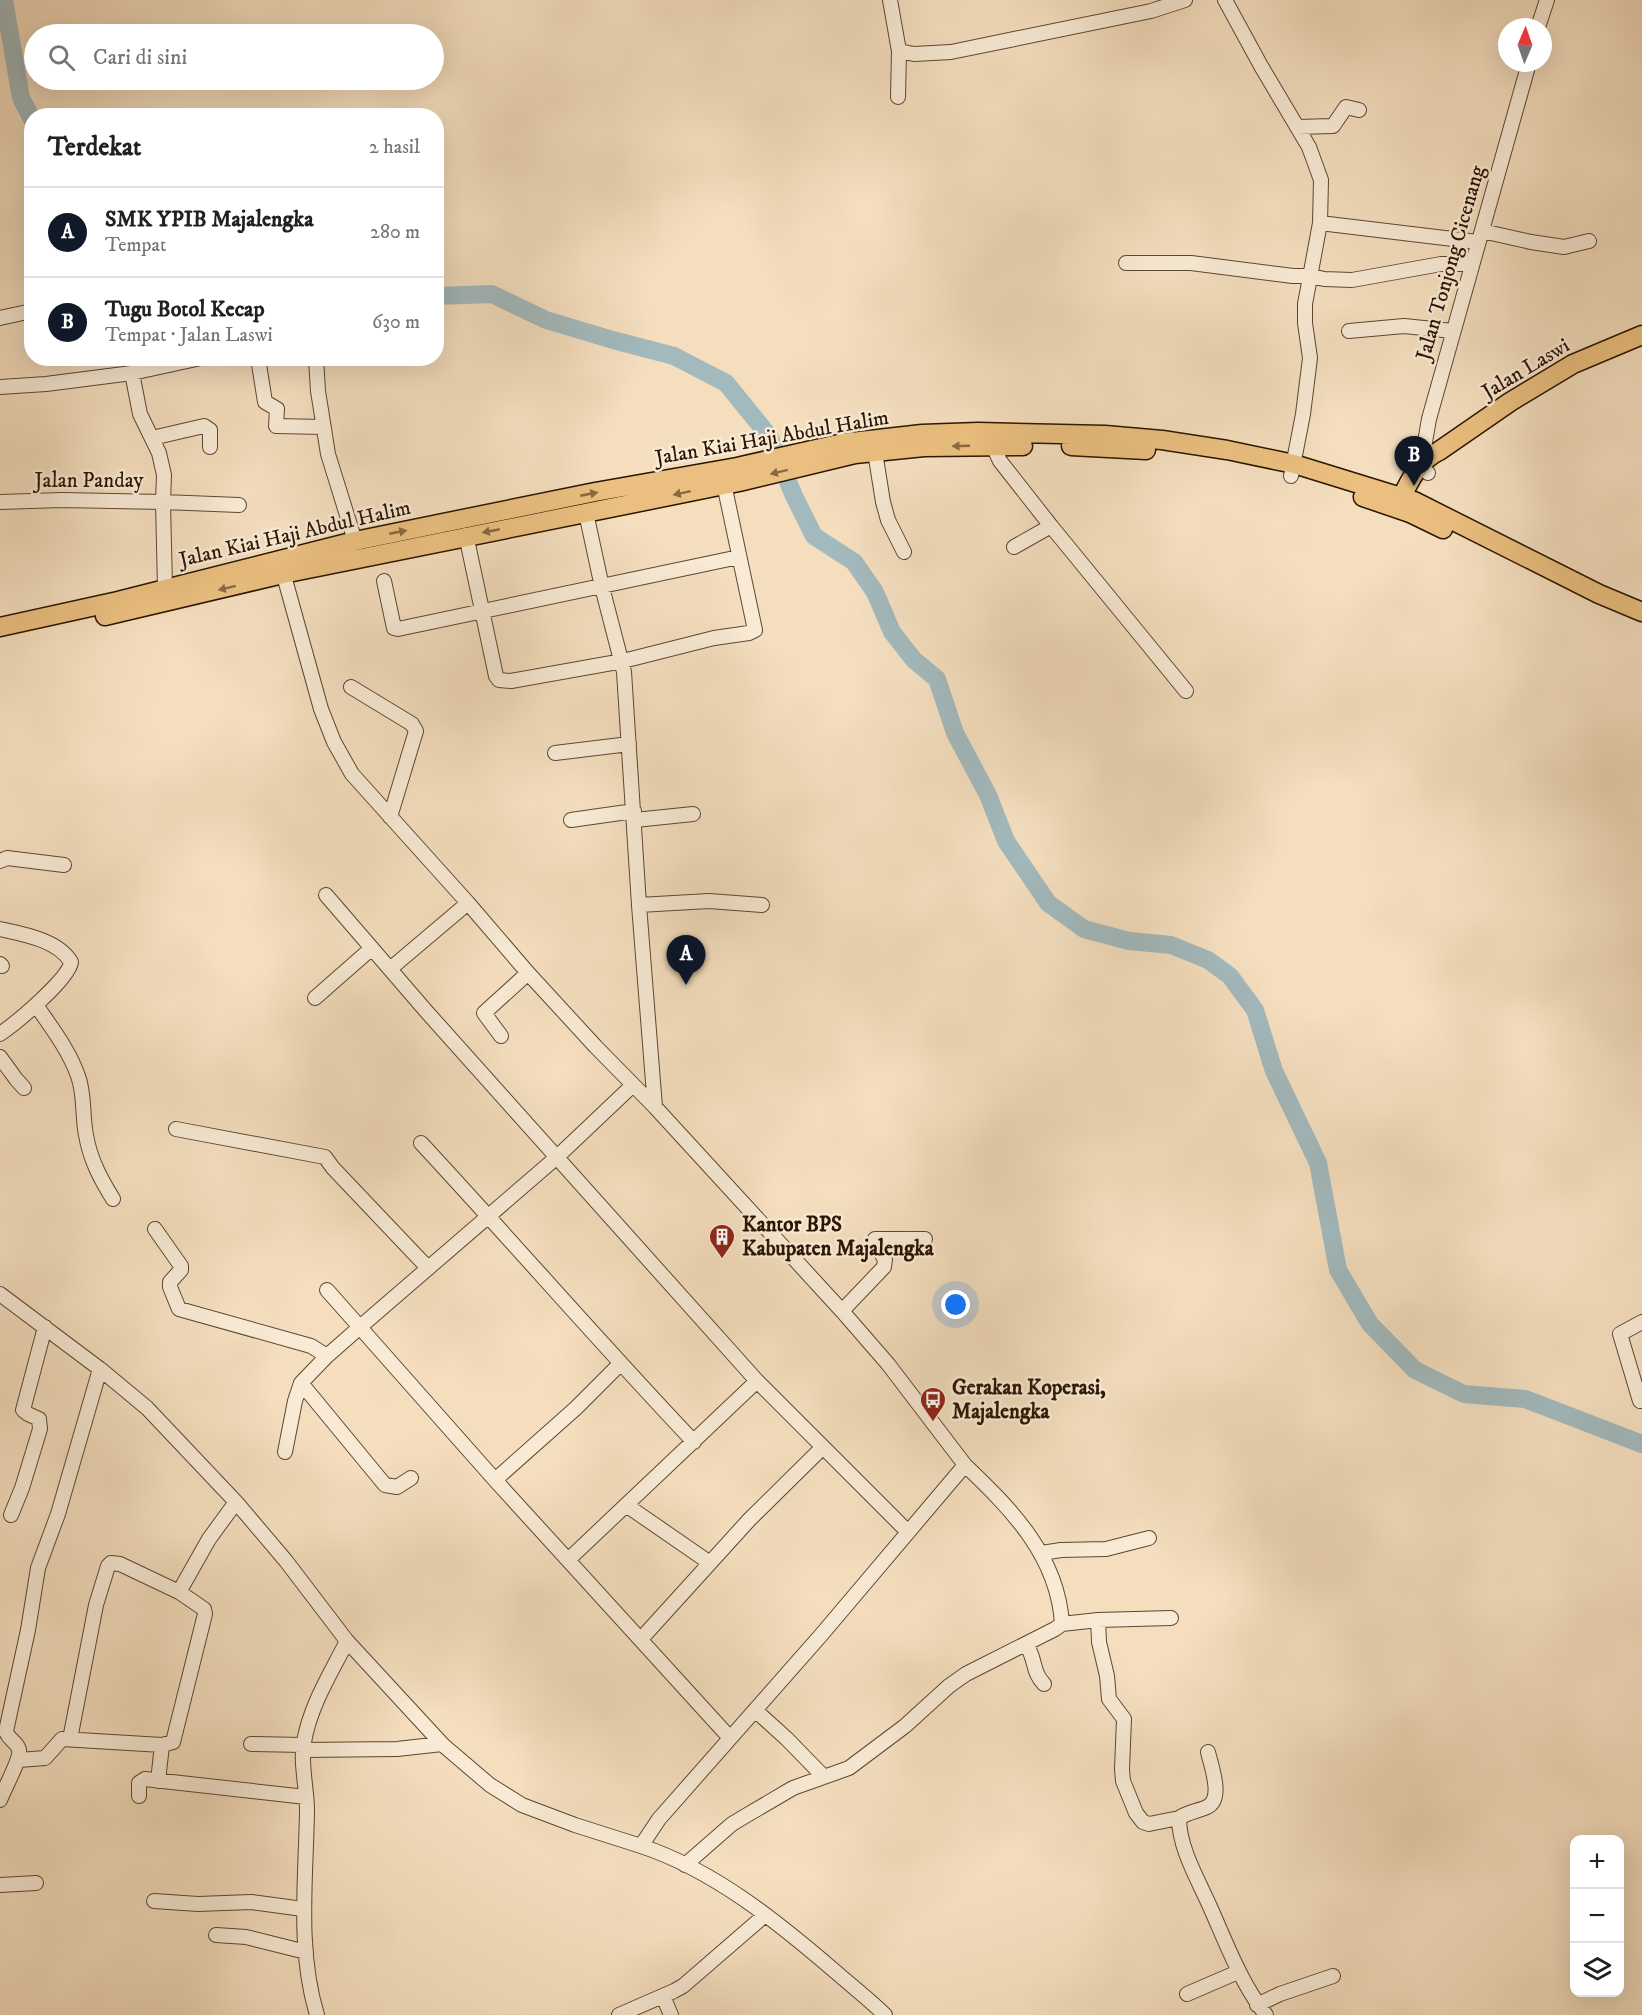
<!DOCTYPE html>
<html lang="id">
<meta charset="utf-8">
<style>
:root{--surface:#fff;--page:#f6f6f6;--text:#202124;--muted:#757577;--line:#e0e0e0;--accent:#111827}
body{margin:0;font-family:"IM FELL DW Pica",serif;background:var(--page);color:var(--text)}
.controls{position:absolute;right:18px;bottom:18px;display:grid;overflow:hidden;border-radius:12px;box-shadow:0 6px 24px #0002}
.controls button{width:54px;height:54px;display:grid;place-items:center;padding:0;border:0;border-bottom:2px solid var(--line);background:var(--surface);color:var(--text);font:30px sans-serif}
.compass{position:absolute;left:1498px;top:18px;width:54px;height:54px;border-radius:50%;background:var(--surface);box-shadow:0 6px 24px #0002;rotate:2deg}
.you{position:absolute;left:956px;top:1305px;width:21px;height:21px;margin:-15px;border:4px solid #fff;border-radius:50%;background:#1a73e8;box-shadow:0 0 0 9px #1a73e833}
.badge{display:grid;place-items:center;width:39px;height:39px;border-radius:50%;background:var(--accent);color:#fff;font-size:20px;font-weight:700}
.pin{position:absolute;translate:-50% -50px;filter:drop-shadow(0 2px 3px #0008)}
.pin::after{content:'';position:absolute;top:32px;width:21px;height:18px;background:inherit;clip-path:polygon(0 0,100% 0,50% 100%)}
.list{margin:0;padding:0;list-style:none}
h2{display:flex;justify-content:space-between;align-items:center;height:78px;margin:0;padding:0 24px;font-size:26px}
h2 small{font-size:20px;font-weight:400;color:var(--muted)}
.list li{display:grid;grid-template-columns:39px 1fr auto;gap:18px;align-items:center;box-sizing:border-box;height:90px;padding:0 24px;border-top:2px solid var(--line)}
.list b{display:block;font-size:22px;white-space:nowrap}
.list p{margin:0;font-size:20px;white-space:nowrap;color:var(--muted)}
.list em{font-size:20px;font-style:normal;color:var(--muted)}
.icon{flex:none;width:33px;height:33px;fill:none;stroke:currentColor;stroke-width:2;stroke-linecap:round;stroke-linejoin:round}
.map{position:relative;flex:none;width:1642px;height:2015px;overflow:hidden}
.search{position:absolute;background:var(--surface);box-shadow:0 6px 24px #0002;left:24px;top:24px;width:420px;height:66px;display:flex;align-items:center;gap:15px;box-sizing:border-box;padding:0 21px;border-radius:33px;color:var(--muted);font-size:22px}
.panel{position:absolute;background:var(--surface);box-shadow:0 6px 24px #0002;left:24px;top:108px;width:420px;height:258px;border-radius:24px}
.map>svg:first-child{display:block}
</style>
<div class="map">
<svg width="1642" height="2015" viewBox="0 0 1642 2015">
<rect width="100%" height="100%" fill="#f4debe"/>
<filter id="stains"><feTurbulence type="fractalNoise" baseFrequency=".00333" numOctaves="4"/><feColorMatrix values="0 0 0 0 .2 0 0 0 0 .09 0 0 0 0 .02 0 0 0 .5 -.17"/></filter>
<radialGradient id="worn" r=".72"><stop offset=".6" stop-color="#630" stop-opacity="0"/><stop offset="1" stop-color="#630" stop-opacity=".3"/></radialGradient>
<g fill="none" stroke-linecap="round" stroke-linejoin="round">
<path stroke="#a2b9bd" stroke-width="18" d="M 4,0 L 21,98 L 32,119
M 436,296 L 492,294 L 546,320 L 613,340 L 674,356 L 726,383 L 769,436 L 794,496 L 814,536 L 854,562 L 875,592 L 892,632 L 914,660 L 937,679 L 955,733 L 988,795 L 1006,841 L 1048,903 L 1084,929 L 1129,941 L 1171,945 L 1208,960 L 1230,976 L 1255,1010 L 1274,1071 L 1318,1163 L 1338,1270 L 1370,1324 L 1415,1370 L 1464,1394 L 1525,1399 L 1642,1444"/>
<defs>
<path id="minor" d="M 890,0 L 899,51
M 1225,0 L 1261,66 L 1309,147 L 1321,180 L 1320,223 L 1305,304 L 1305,323 L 1310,358 L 1303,414 L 1291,476
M 1538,27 L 1547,0
M 898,97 L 899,51 L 914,54 L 951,52 L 1151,11 L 1185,0
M 1297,127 L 1333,126 L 1346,107 L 1359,110
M 1320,223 L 1478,242
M 1482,231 L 1531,242 L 1564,247 L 1589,241
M 1126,263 L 1191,263 L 1293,276 L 1311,276 L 1324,279 L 1352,280 L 1441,264 L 1472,264
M 0,318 L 32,311
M 1349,331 L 1404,326 L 1453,331
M 258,358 L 265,402 L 277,409 L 276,426 L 324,427
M 316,358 L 318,391 L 328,454 L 355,541
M 132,373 L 140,414 L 159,453 L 164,475 L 163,502 L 239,505
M 0,387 L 46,384 L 132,373 L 201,358
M 152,438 L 204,426 L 210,430 L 210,447
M 993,446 L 1000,461 L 1051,526 L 1014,547
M 875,452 L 883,502 L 888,520 L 904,552
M 1428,473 L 1421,465 L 1429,419 L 1529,63
M 0,502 L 62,500 L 163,502 L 165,588
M 586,513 L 602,587 L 624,672 L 639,905 L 655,1107
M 1051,526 L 1186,691
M 466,535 L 496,676 L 499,680 L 511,681 L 623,661 L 714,638 L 749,633 L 755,630 L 724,484
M 384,581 L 394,628 L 398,629 L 739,557
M 351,687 L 412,724 L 416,731 L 390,817
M 555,753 L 629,744
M 571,820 L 634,811
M 635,820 L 693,814
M 0,861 L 7,858 L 64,865
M 326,895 L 426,1011 L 757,1381 L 908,1532
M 639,905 L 709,901 L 762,905
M 0,929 C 23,934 58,940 71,962 C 69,979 16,1023 0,1034
M 0,964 L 2,966
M 390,969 L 468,903
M 315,998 L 372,948
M 36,1005 C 51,1027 69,1050 78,1076 C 85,1094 82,1116 86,1135 C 90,1159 100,1178 113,1199
M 501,1036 L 484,1013 L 528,973
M 0,1057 L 16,1079 L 24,1088
M 176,1129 L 325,1157 L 333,1168 L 428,1268
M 421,1143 C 513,1242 601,1344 694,1442
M 155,1229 L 181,1266 L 181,1270 L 170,1282 L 170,1287 L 179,1309 L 311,1346 L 327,1356
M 327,1290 L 495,1480 L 730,1738
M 0,1294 L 100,1369 L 147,1408 L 236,1502 L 286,1561 L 347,1641 L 443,1745 L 490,1785 L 522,1805 L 575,1825 L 641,1846 L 659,1819 L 822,1634 L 965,1465 L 888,1364 L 842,1311 L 655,1107 L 596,1047 L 528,973 L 468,903 L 352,774 L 334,742 L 321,709 L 281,565
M 842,1311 L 884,1267 L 885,1259 L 875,1244 L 875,1239 L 925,1239
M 1640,1401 L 1620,1334 L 1642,1322
M 285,1452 L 295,1401 L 301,1383
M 411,1478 L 397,1487 L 385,1485 L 301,1383 L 327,1356 L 360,1327 L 557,1157 L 633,1085
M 495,1480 L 576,1408 L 620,1364
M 626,1505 L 710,1563
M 11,1515 L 22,1488 L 40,1429 L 39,1419 L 28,1414 L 23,1410 L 45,1327
M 1042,1553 L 1061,1550 L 1106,1549 L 1149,1538
M 568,1560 L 757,1381
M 179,1592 L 209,1539 L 236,1502
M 1098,1620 L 1099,1642 L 1107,1676 L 1109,1699 L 1124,1719 L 1122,1769 L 1123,1781 L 1136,1813 L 1143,1822 L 1149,1824 L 1179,1818
M 1062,1624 L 1098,1620 L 1171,1618
M 641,1639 L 749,1520 L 822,1448
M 1026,1644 C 1036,1659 1032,1672 1044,1684
M 755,1710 L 787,1739 L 824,1777
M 251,1744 L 303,1745
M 303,1750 L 397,1749 L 442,1744
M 1208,1752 C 1211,1766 1224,1799 1207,1807 C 1198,1811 1188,1812 1179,1818 C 1179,1849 1199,1881 1211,1909 C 1227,1945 1241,1983 1266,2015
M 19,1760 L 45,1758 L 62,1739 L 162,1745 L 173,1742 L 205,1614 L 204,1609 L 179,1592 L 120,1564 L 111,1563 L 108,1566 L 96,1605 L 70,1739
M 158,1781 L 162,1745
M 139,1796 L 139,1783 L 145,1779 L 306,1797
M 0,1800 C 4,1789 21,1759 19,1750 C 17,1741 8,1740 6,1731 L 28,1630 L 38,1568 L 58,1514 L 100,1369
M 641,1846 C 714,1870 779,1923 837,1973 C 853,1987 870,2000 885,2015
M 685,1865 L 732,1824 L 747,1815 L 793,1788 L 849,1768 L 905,1726 L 949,1686 L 966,1674 L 1055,1629 L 1062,1624 C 1058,1556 1011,1509 965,1465
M 0,1885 L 36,1883
M 154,1901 L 198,1904 L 251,1902 L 303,1909
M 216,1935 L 246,1937 L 306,1952
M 1187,1994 L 1238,1972
M 663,1996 L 671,2015
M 1257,2005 L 1280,1994 L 1333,1976
M 317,2015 C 297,1949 306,1879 307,1810 C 307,1789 300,1762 304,1742 C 310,1706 331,1673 347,1641
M 619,2015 L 674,1991 L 683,1986 L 765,1915"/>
<path id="major" d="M 1071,446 L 1146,450
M 1363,497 L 1410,513 L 1443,529
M 1397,507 C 1407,486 1417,461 1439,451 L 1510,402 L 1573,364 L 1642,335
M 105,616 L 283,574 L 739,482 L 855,454 L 924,447 L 1023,446
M 0,627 L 118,601 L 355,541 L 595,492 L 737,467 L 843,443 L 922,434 L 978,432 L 1105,435 L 1162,440 L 1227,450 L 1294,464 L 1414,501 L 1599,594 L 1642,612"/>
</defs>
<use href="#minor" stroke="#5d4731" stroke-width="16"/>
<use href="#major" stroke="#2b1502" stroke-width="21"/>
<use href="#minor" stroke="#f8ead5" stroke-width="14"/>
<use href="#major" stroke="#eabf7f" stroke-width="18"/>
</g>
<defs><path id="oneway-solid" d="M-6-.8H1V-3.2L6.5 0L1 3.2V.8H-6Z" transform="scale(1.5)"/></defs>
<g fill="#8a6a40">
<use href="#oneway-solid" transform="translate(961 446) rotate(178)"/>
<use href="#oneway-solid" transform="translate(779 472) rotate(166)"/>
<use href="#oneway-solid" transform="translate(682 493) rotate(168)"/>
<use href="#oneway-solid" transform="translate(589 494) rotate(-11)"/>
<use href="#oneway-solid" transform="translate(491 531) rotate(169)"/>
<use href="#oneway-solid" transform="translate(398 532) rotate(-11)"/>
<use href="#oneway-solid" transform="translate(227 588) rotate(166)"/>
</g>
<defs>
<symbol id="building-pin" viewBox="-11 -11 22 30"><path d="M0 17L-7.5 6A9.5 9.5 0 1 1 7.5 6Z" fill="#8f2418" stroke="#f8ead5"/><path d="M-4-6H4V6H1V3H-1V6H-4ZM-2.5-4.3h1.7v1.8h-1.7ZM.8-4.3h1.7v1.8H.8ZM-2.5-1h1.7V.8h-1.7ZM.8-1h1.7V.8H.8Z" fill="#fff"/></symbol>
<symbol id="bus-pin" viewBox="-11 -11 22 30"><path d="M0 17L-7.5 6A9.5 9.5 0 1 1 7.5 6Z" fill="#8f2418" stroke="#f8ead5"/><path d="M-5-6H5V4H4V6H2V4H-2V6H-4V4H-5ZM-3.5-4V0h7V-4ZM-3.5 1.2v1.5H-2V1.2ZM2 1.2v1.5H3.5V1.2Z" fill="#fff"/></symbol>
</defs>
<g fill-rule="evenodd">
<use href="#building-pin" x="707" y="1222" width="30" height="40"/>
<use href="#bus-pin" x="918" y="1385" width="30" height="40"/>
</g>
<g text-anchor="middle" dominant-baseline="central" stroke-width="5" stroke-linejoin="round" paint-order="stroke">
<g font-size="21" fill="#2b1502" stroke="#f8ead5">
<text transform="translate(1451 263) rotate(-74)">Jalan Tonjong Cicenang</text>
<text transform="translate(1526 369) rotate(-31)">Jalan Laswi</text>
<text transform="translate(772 438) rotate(-10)">Jalan Kiai Haji Abdul Halim</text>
<text x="89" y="481">Jalan Panday</text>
<text transform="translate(295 534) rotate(-13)">Jalan Kiai Haji Abdul Halim</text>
</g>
<g font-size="21" font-weight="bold" fill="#2b1502" stroke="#f8ead5" text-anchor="start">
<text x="742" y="1225">Kantor BPS<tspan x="742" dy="24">Kabupaten Majalengka</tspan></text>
<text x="952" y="1388">Gerakan Koperasi,<tspan x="952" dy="24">Majalengka</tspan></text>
</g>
</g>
<rect width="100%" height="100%" filter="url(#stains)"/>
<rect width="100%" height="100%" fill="url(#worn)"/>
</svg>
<div class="controls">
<button>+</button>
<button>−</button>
<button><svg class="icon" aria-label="layers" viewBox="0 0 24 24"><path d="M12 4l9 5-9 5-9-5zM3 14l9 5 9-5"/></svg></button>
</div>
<svg class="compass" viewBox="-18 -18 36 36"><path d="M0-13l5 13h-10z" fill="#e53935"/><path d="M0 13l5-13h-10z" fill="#757577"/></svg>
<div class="you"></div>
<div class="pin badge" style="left:686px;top:985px">A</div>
<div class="pin badge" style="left:1414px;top:486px">B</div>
<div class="search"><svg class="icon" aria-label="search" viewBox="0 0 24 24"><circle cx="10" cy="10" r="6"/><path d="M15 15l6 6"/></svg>Cari di sini</div>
<section class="panel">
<h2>Terdekat<small>2 hasil</small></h2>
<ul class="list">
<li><span class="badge">A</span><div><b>SMK YPIB Majalengka</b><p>Tempat</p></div><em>280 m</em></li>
<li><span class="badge">B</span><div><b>Tugu Botol Kecap</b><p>Tempat · Jalan Laswi</p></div><em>630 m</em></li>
</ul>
</section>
</div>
